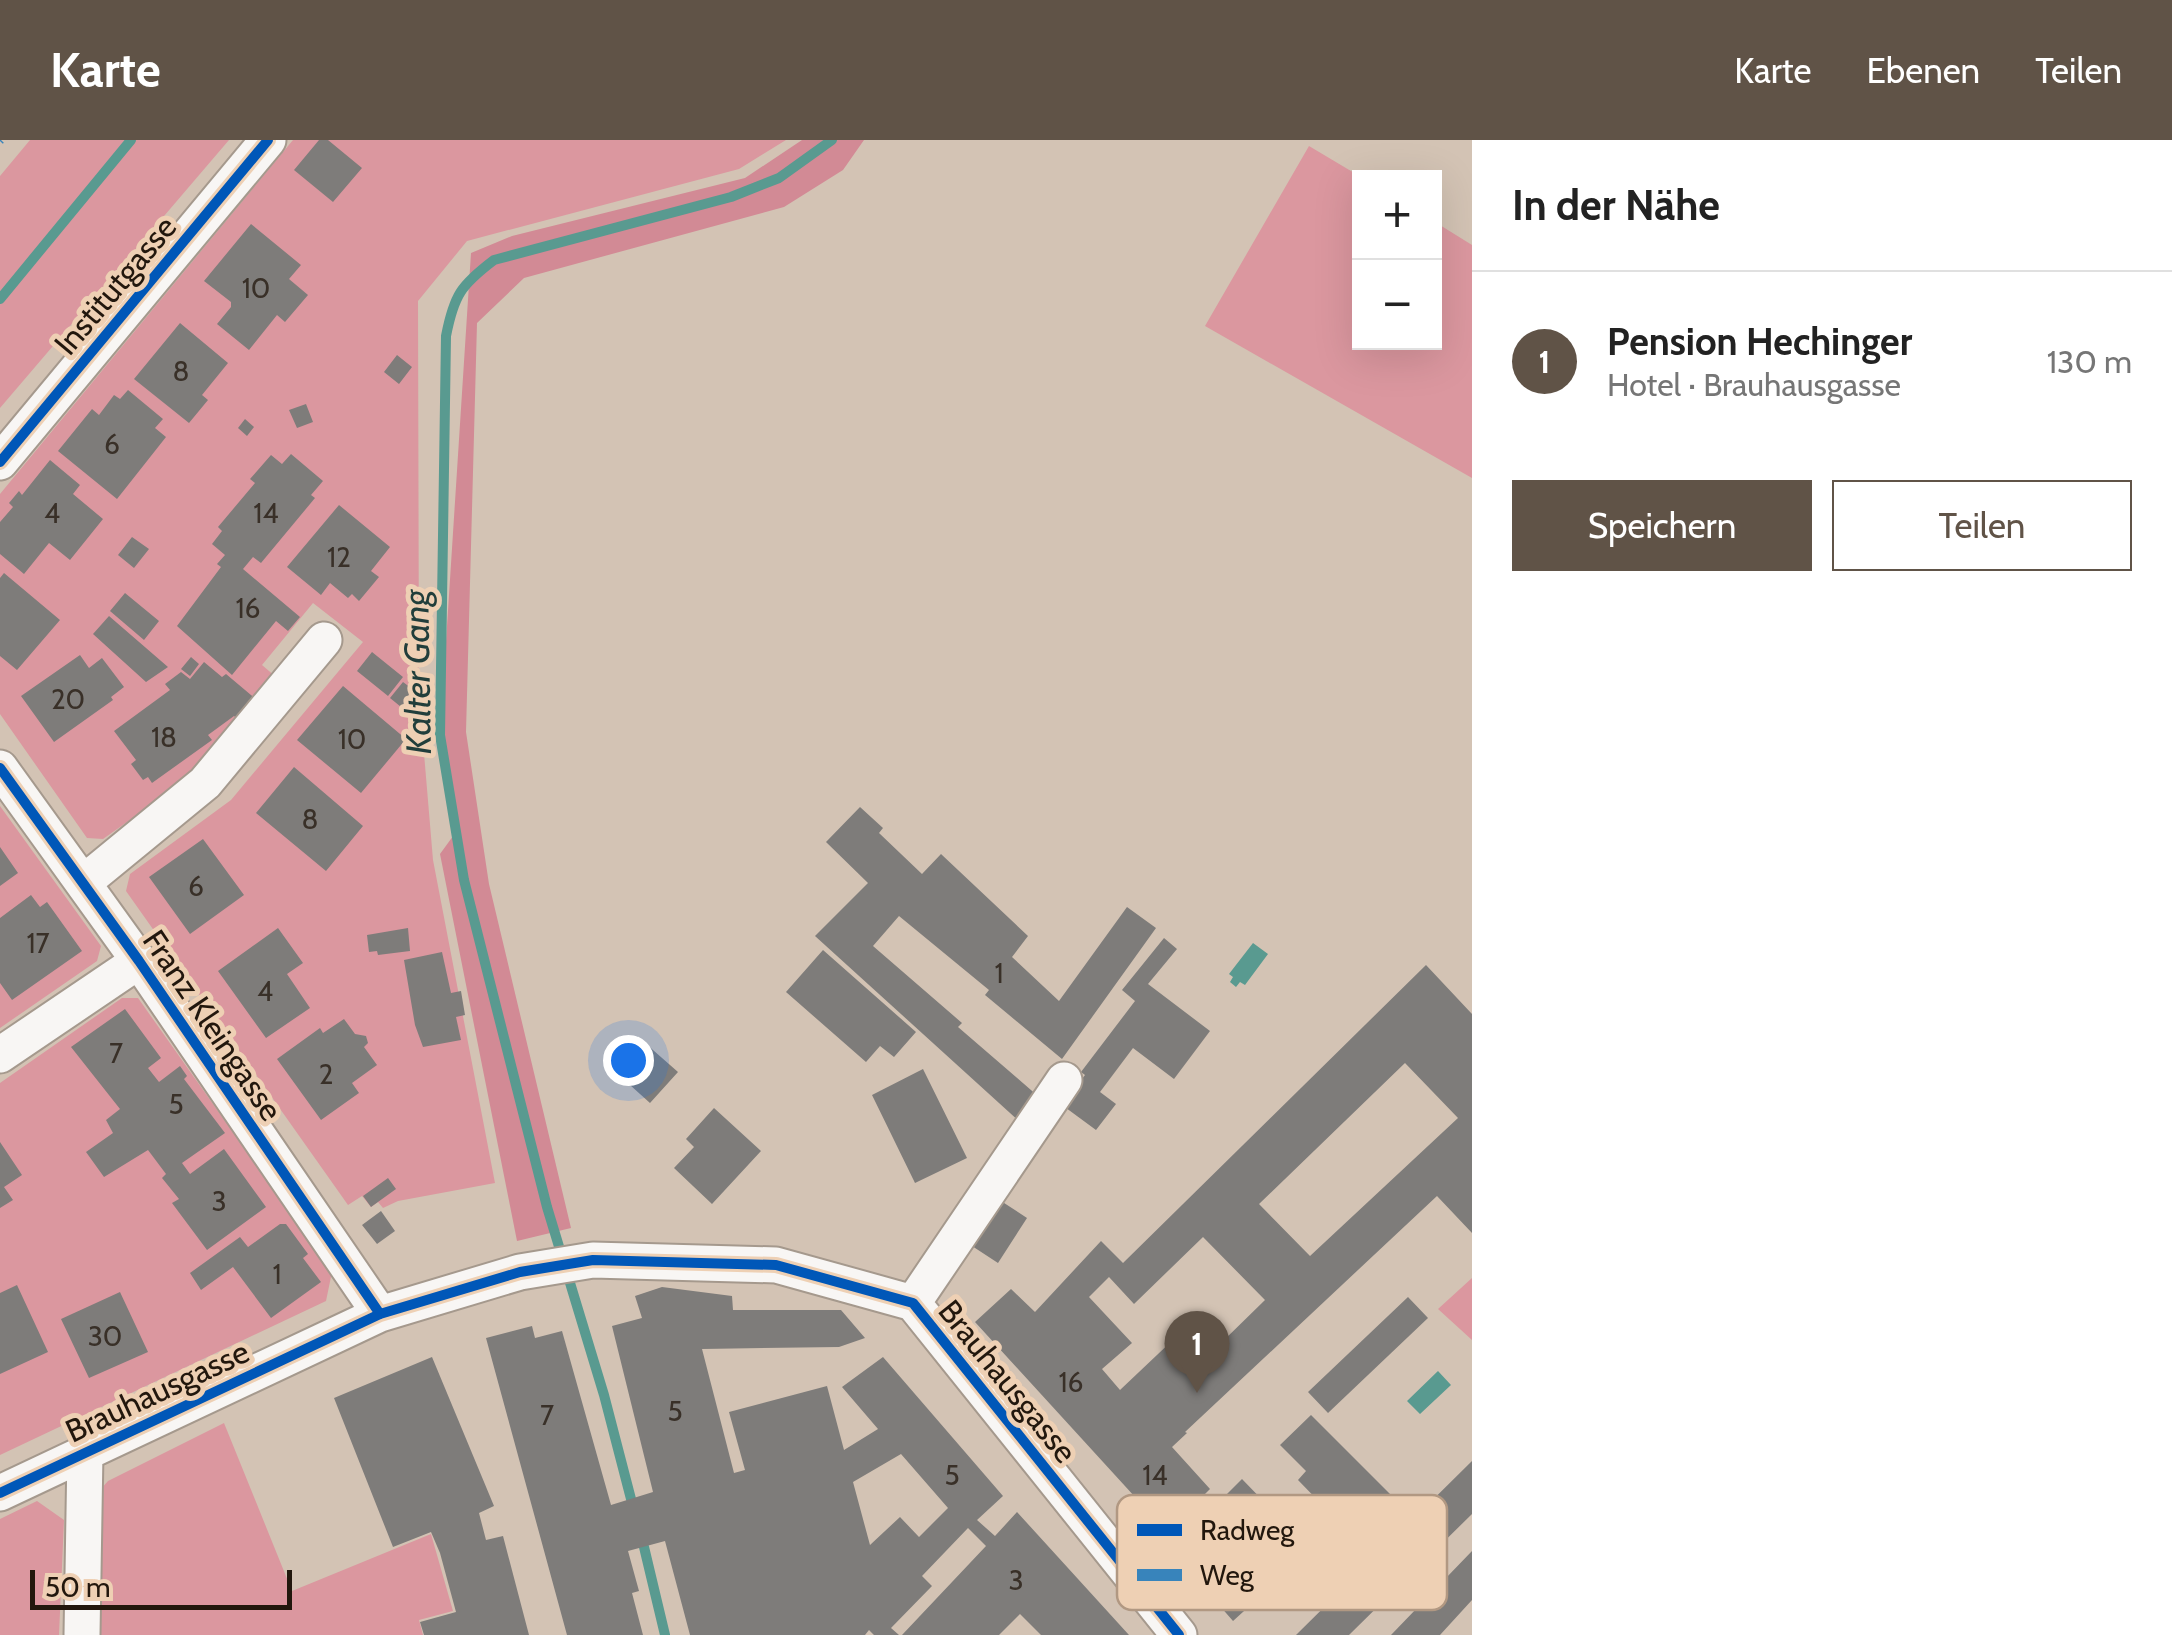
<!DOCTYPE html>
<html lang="de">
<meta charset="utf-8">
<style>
:root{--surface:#fff;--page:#f6f6f6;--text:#222;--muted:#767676;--line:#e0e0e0;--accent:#605347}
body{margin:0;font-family:Cabin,sans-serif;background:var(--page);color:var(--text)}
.controls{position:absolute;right:30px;top:30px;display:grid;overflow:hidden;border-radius:0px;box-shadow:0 10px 40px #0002}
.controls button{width:90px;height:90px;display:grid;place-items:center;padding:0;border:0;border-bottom:2px solid var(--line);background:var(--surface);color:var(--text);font:50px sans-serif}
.scale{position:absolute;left:30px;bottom:25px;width:262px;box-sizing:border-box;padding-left:10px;border:5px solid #22170d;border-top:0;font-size:28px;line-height:35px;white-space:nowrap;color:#22170d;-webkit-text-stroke:8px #eed0b4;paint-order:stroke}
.you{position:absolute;left:628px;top:920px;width:35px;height:35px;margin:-25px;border:8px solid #fff;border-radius:50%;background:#1a73e8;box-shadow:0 0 0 15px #1a73e833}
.badge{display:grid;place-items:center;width:65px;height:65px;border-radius:50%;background:var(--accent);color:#fff;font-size:32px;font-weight:700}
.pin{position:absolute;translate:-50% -82px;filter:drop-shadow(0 2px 5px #0008)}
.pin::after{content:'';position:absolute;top:52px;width:35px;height:30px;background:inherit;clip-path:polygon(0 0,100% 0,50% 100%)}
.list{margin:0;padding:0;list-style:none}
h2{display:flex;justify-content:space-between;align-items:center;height:130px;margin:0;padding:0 40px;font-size:42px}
h2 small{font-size:32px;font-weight:400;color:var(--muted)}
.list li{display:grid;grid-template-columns:65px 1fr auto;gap:30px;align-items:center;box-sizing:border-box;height:180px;padding:0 40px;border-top:2px solid var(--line)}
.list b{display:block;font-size:38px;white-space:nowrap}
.list p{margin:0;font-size:32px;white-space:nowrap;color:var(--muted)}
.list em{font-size:32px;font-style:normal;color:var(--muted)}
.actions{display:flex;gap:20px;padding:30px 40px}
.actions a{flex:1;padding:22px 0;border:2px solid var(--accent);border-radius:0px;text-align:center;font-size:35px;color:var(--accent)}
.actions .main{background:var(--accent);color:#fff}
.map{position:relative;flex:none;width:1472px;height:1495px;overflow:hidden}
header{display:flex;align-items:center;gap:60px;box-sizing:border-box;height:140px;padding:0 50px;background:var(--accent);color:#fff}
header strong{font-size:48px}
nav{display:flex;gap:55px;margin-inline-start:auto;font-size:35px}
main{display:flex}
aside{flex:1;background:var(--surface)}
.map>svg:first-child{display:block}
</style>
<header>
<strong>Karte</strong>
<nav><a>Karte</a><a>Ebenen</a><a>Teilen</a></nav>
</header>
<main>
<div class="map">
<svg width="1472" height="1495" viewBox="0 0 1472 1495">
<rect width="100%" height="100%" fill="#d3c3b4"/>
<path fill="#db979f" d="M 30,0 L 229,0 L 0,268 L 0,36 Z
M 293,0 L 786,0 L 739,29 L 467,101 L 418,161 L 419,554 L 433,720 L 495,1043 L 398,1061 L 383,1068 L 378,1062 L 371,1067 L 362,1056 L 348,1065 L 126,751 L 130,734 L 231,660 L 363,502 L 313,463 L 262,525 L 276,537 L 195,634 L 103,699 L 87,698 L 0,574 L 0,354 Z
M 1309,6 L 1361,37 L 1360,202 L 1434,202 L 1435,82 L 1472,105 L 1472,338 L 1205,186 Z
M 0,666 L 101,806 L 97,821 L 0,888 Z
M 122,858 L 138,858 L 332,1132 L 326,1161 L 0,1315 L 0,943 Z
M 1472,1138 L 1472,1200 L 1438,1169 Z
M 224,1283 L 292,1451 L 431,1394 L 453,1471 L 419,1480 L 423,1495 L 98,1495 L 100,1350 L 108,1341 Z
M 37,1361 L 64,1380 L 59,1495 L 0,1495 L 0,1379 Z"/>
<path fill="#d28a95" d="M 802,0 L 864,0 L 843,30 L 784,67 L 524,138 L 477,183 L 466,592 L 489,744 L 571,1088 L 517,1101 L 440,714 L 456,692 L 440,595 L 471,113 L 512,96 L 745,38 Z"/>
<path fill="#599a90" d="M 1253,803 L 1268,814 L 1245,845 L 1240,842 L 1236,847 L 1230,842 L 1233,837 L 1229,834 Z
M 1438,1231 L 1451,1245 L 1420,1274 L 1407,1261 Z"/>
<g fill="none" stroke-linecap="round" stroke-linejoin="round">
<path stroke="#599a90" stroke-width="10" d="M 0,159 L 131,0
M 631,1359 L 604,1255 L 547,1067 L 464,740 L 440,595 L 446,196 C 454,155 461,145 494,120 L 731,57 L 779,38 L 832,0
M 644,1407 L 665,1495"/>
</g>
<path fill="#7e7c7a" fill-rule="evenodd" d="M 319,0 L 328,0 L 362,28 L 333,62 L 294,30 Z
M 251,84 L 301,125 L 289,139 L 308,155 L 285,182 L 277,175 L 249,210 L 217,184 L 231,167 L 231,162 L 204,141 Z
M 180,183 L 228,223 L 202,255 L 208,260 L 189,283 L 134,239 Z
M 397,215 L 412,227 L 399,244 L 384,232 Z
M 128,250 L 163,279 L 155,288 L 166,297 L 117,359 L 58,311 L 92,269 L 99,275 L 114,255 L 120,259 Z
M 306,264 L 313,282 L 297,288 L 289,270 Z
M 245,279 L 254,287 L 247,296 L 238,288 Z
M 291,314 L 323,341 L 311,355 L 315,358 L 261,423 L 253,417 L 243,429 L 300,477 L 288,491 L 276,481 L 232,535 L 177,486 L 221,427 L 217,424 L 225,415 L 212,404 L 222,391 L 218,387 L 255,343 L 250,339 L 271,315 L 282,324 Z
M 50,320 L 80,345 L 73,354 L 103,379 L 70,420 L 49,403 L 24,434 L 0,414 L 0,382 L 13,367 L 9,363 L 19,351 L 22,355 Z
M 339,365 L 390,407 L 371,431 L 379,437 L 359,461 L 352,454 L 348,458 L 330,443 L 321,455 L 287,427 Z
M 132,397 L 149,409 L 134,428 L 118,415 Z
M 4,433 L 60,480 L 17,530 L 0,516 L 0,438 Z
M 125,453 L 159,481 L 144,500 L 110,471 Z
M 109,476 L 168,527 L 146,542 L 93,494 Z
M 372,512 L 403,537 L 388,556 L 357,531 Z
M 80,515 L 89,528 L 102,518 L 124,547 L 111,557 L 113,560 L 54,602 L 21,556 Z
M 191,517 L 199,524 L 190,536 L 181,529 Z
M 204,522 L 222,537 L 226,534 L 257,560 L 240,581 L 234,576 L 208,595 L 212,600 L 152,643 L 148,637 L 143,640 L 131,624 L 136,620 L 114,591 L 170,550 L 165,544 L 181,532 L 190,539 Z
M 403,542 L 419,554 L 406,571 L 390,558 Z
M 343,546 L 406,599 L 361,653 L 297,600 Z
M 294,627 L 363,686 L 326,731 L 256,673 Z
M 860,667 L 883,688 L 879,693 L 922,734 L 941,714 L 1028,796 L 1012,817 L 1059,861 L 1127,767 L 1156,788 L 1062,919 L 985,855 L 989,850 L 899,776 L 873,806 L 962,883 L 958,887 L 1039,957 L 1020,982 L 815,796 L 868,743 L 826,702 Z
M 203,699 L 244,755 L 190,794 L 149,737 Z
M 0,707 L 18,733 L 0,746 Z
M 31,755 L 40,767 L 47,762 L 82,811 L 12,860 L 0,843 L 0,778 Z
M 278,788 L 303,823 L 287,834 L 310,868 L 266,898 L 218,831 Z
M 408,788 L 410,811 L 378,815 L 377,811 L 369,812 L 367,795 Z
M 1164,798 L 1177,809 L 1148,844 L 1210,891 L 1174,939 L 1133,908 L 1100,952 L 1116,964 L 1096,990 L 1062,965 L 1085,935 L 1081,932 L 1135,861 L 1122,850 Z
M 823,810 L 916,892 L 894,917 L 880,906 L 866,922 L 786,852 Z
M 442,812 L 451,853 L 461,851 L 465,875 L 456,877 L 461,900 L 423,907 L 415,885 L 404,820 Z
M 1426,825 L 1472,874 L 1472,1093 L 1437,1056 L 1185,1292 L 1187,1293 L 1172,1307 L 1210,1349 L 1167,1392 L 975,1182 L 1011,1149 L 1035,1172 L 1101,1101 L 1123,1123 ZM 1405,923 L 1458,978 L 1310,1116 L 1259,1064 ZM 1203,1097 L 1265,1160 L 1219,1205 L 1195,1179 L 1120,1250 L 1102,1229 L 1132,1203 L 1089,1157 L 1109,1137 L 1134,1164 Z
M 125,869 L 161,918 L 148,928 L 159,942 L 180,926 L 187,936 L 184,939 L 225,993 L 182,1023 L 190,1034 L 224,1009 L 266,1067 L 207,1110 L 172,1063 L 179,1059 L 162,1038 L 166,1034 L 148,1010 L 104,1037 L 86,1012 L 113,993 L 106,980 L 120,969 L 71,907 Z
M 344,879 L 355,894 L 366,896 L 368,903 L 364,907 L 377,925 L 352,943 L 359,953 L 321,980 L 277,919 L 320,888 L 323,893 Z
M 637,896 L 678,932 L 650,963 L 610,927 Z
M 923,929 L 967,1018 L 915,1043 L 872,955 Z
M 714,968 L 761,1011 L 712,1064 L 674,1028 L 694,1007 L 686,999 Z
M 0,1002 L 22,1035 L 4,1047 L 13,1060 L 0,1068 Z
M 388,1038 L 396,1049 L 371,1067 L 363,1056 Z
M 1001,1061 L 1027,1078 L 998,1123 L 972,1106 Z
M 381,1071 L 395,1091 L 377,1104 L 362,1085 Z
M 280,1084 L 286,1084 L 308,1114 L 303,1118 L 321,1142 L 271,1178 L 233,1127 L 201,1150 L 190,1133 L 240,1097 L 248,1107 Z
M 17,1145 L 48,1212 L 0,1234 L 0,1153 Z
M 662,1147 L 732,1156 L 733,1170 L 841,1170 L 865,1198 L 839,1207 L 702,1209 L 734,1333 L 745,1330 L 729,1272 L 827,1246 L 844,1310 L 878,1289 L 842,1247 L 883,1217 L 1003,1356 L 977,1380 L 995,1396 L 1017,1372 L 1129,1495 L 1041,1495 L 1020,1474 L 999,1495 L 902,1495 L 986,1406 L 968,1388 L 922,1436 L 932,1446 L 891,1488 L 899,1495 L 874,1495 L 869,1490 L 865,1495 L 690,1495 L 665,1401 L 628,1411 L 639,1451 L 632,1453 L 643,1495 L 567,1495 L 486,1198 L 532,1186 L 535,1198 L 562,1191 L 611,1365 L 653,1352 L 612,1186 L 642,1178 L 635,1156 ZM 901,1314 L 948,1368 L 919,1397 L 900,1377 L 870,1405 L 853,1342 Z
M 120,1152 L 148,1212 L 89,1238 L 61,1179 Z
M 1408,1157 L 1428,1178 L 1328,1273 L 1308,1252 Z
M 432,1217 L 494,1366 L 479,1373 L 486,1400 L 503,1396 L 529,1495 L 424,1495 L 420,1482 L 456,1472 L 440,1413 L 431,1392 L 393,1407 L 334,1258 Z
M 1311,1275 L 1406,1370 L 1366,1410 L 1298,1340 L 1306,1331 L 1280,1305 Z
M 1472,1321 L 1472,1374 L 1349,1495 L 1296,1495 Z
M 1242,1339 L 1338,1438 L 1311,1465 L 1215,1366 Z
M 1472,1411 L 1472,1460 L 1440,1495 L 1391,1495 Z
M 1221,1423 L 1254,1462 L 1233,1481 L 1199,1442 Z"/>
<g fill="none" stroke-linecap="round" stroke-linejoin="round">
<defs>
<path id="minor" d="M 0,322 L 268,0
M 0,628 L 139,821 L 380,1174
M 83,743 L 205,643 L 324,500
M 0,915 L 139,821
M 913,1163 L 1064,940
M 0,1353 L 380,1174 L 520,1132 L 593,1120 L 776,1125 L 913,1163 L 1179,1495
M 82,1495 L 85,1312"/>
</defs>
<use href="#minor" stroke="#a5998d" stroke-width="39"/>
<use href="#minor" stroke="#f8f6f4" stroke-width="35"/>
<path stroke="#3884bb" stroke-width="8" stroke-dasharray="15 8" stroke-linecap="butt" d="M 0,1 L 1,0"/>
<defs>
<path id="cycleway" d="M 0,322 L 268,0
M 0,628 L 139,821 L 380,1174
M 0,1353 L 380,1174 L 520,1132 L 593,1120 L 776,1125 L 913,1163 L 1179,1495"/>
</defs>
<use href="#cycleway" stroke="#eed0b4" stroke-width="16"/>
<use href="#cycleway" stroke="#0057b8" stroke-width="10"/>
</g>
<g text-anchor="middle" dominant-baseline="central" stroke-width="10" stroke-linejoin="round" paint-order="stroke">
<g font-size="28" fill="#393028">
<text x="256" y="148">10</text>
<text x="181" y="231">8</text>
<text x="112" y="304">6</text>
<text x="52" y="373">4</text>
<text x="266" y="373">14</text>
<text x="339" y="417">12</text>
<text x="248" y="468">16</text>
<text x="68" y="559">20</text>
<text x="164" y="597">18</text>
<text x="352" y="599">10</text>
<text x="310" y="679">8</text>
<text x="196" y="746">6</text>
<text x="38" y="803">17</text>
<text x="999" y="833">1</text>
<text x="265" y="851">4</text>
<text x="116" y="913">7</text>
<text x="326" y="934">2</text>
<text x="176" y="964">5</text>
<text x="219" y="1061">3</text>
<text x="277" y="1134">1</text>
<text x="105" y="1196">30</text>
<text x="1071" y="1242">16</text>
<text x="675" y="1271">5</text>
<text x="547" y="1275">7</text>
<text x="952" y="1335">5</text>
<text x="1155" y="1335">14</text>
<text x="1016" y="1440">3</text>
</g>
<g font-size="32" fill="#22170d" stroke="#eed0b4">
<text transform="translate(115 145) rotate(-50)">Institutgasse</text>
<text transform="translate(213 885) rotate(56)">Franz Kleingasse</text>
<text transform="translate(1008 1241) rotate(51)">Brauhausgasse</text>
<text transform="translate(157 1251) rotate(-25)">Brauhausgasse</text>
</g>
<g font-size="35" font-style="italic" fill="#213e3b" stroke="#eed0b4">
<text transform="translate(417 532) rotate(-91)">Kalter Gang</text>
</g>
</g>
<rect x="1117" y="1355" width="330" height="115" rx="15" fill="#eed0b4" stroke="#b19882" stroke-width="2.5"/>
<rect x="1137" y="1384" width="45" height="12" fill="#0057b8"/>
<rect x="1137" y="1429" width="45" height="12" fill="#3884bb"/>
<g font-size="28" fill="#22170d">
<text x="1200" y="1400">Radweg</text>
<text x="1200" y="1445">Weg</text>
</g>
</svg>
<div class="controls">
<button>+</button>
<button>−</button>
</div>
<div class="scale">50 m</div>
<div class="you"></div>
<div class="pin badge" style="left:1197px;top:1253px">1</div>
</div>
<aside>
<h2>In der Nähe<small></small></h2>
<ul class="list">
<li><span class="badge">1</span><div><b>Pension Hechinger</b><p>Hotel · Brauhausgasse</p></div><em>130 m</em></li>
</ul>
<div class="actions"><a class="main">Speichern</a><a>Teilen</a></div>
</aside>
</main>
